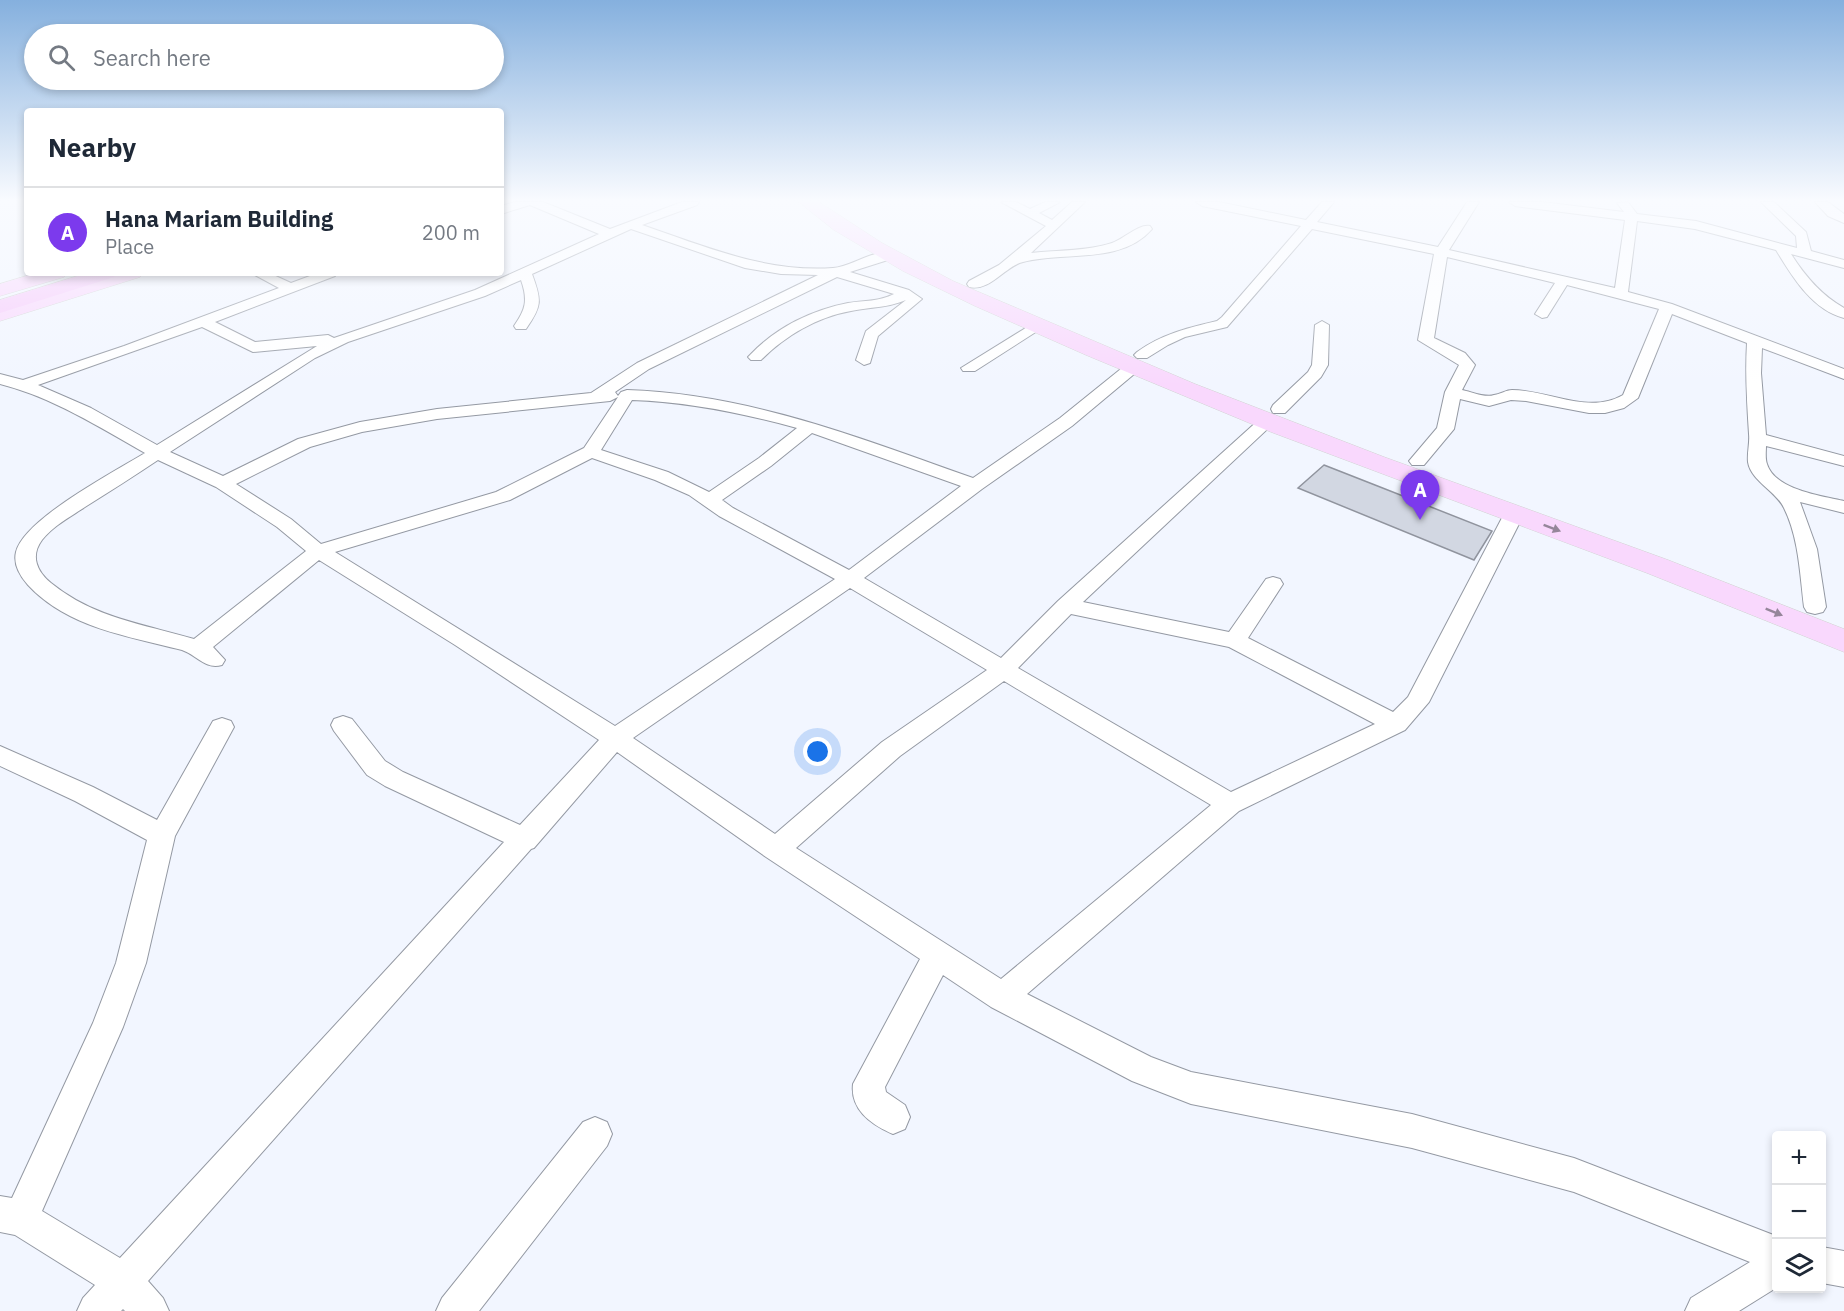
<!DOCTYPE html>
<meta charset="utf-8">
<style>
:root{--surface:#fff;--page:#f2f2f3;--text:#1f2937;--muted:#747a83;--line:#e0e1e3;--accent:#7c3aed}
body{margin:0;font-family:"IBM Plex Sans",sans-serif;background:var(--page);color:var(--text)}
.controls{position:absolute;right:18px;bottom:18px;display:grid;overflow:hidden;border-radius:6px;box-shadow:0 3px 9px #0003}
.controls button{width:54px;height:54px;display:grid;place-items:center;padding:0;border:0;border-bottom:2px solid var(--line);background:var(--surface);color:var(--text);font:30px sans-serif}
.you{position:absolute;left:818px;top:752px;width:21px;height:21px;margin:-15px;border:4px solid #fff;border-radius:50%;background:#1a73e8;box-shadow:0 0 0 9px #1a73e833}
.badge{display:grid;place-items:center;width:39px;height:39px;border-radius:50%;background:var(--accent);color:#fff;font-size:20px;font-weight:700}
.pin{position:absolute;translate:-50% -50px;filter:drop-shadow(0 2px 3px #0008)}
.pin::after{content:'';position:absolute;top:32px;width:21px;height:18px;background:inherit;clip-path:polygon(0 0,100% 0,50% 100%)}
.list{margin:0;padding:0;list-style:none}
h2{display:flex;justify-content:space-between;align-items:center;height:78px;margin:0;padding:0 24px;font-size:26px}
h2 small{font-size:20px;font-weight:400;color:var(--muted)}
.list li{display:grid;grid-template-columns:39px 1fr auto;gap:18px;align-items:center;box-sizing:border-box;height:90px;padding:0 24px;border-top:2px solid var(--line)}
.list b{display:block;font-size:22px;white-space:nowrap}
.list p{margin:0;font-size:20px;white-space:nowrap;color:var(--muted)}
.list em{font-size:20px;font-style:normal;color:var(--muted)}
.icon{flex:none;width:33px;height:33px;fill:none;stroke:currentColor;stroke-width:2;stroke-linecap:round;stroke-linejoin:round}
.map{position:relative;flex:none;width:1844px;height:1311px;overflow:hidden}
.search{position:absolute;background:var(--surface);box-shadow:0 3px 9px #0003;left:24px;top:24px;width:480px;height:66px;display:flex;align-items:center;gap:15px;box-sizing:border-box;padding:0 21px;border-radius:33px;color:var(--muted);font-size:22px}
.panel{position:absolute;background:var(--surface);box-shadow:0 3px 9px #0003;left:24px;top:108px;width:480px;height:168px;border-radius:6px}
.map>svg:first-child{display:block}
</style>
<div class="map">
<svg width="1844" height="1311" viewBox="0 0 1844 1311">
<rect width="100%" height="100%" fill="#f2f6ff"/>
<path fill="#d2d7e2" stroke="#90949e" stroke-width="1.5" d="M 1324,465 L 1375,485 L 1492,531 L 1474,560 L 1298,488 Z"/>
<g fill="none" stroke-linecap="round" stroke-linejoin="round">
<defs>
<path id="minor" d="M 515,202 L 543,202 L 610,229 L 682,202 L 699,202 L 697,205 L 642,225 C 704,246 766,273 833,268 C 851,267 873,249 891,253 L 893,256 L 891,259 L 850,272 L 909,290 L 922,299 L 878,336 L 870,363 L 864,365 L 856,360 L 866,331 L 906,300 C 888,308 870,307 851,311 C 817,317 785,336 761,360 L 751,360 L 748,357 L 751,354 C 777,327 812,310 848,303 C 864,300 879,302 894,294 L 837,277 L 649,369 L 615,392 L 618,396 L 621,392 L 627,390 C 750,394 859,438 973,478 L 1060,418 L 1127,364 L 1139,364 L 1141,367 L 1139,370 L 1072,426 L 982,489 L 864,578 L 1001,658 L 1058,601 L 1262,417 L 1274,417 L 1276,421 L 1083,602 L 1229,632 L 1266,579 L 1273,577 L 1280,579 L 1283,584 L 1248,638 L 1393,712 L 1408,697 L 1504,514 L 1507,510 L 1521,510 L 1524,514 L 1429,702 L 1405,730 L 1239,811 L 1027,994 L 1151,1057 L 1191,1072 L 1412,1114 L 1574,1158 L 1776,1236 L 1776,1288 L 1739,1311 L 1685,1311 L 1691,1298 L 1750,1262 L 1574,1192 L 1412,1148 L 1191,1104 L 1132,1081 L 991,1007 L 943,975 L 885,1087 L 886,1092 L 905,1105 L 910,1117 L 905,1129 L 893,1134 C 872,1125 850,1110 853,1084 L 920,959 L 766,857 L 617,752 L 534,848 L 531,849 L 148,1281 L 163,1298 L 169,1311 L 125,1311 L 123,1309 L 121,1311 L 77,1311 L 83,1298 L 95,1285 L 15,1235 L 0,1232 L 0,1196 L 12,1198 L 93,1023 L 116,963 L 147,840 L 75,801 L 0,766 L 0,746 L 93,787 L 157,820 L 213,721 L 222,718 L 231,721 L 234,727 L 175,836 L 146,963 L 123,1027 L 42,1211 L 120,1258 L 504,842 L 385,786 L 367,775 L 334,731 L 331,725 L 334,719 L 343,716 L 352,719 L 385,761 L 403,772 L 520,825 L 599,740 L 455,645 L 319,560 L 213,647 L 225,660 L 222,665 C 205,670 197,655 182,650 C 128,636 68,628 28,585 C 20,576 13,564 16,552 C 24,519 114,472 145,453 C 99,427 52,397 0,384 L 0,374 L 23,380 L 124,346 L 279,288 L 251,273 L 269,273 L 291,283 L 318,273 L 337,273 L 335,276 L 215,322 L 255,342 L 328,335 L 334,338 L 475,290 L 599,234 L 530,205 L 501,214 L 501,206 ZM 631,229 L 745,268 L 781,274 L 818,275 L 637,363 L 591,393 L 437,409 L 360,422 L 298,439 L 223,476 L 170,452 L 315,358 L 348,342 L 485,296 L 521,280 C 528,300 526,309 514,326 L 516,329 L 526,329 C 542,306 542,301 532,274 ZM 202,327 L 253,352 L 317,346 L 157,445 L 91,408 L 38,385 ZM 618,397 L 584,448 L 496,492 L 321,544 L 291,519 L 236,484 L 310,447 L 362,432 L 437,419 L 610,401 ZM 632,400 C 689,402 742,413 797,428 L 759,458 L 709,492 L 668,472 L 601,450 ZM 812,433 L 961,486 L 849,570 L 733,508 L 722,500 L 771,466 ZM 592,458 L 655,480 L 689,495 L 719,516 L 835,579 L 615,726 L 335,552 L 510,500 ZM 158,460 L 216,487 L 277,527 L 306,551 L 194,639 C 143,624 94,618 51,583 C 37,572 30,556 42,540 C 53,526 70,517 85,507 C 109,492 134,476 158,460 ZM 850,588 L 987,670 L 882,742 L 775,834 L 633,738 ZM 1071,614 L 1229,647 L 1375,724 L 1231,792 L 1018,668 ZM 1004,681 L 1211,805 L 1001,979 L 796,848 L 900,756 Z
M 1001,202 L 1016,202 L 1030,209 L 1045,202 L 1060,202 L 1039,213 L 1052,220 L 1072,202 L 1085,202 L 1031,253 C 1057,250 1088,251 1112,243 C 1124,239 1138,224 1150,226 L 1152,229 C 1121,265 1065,251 1023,262 C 1005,266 990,292 969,287 L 967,284 L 969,281 L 999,265 L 1046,226 Z
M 1196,202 L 1219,202 L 1306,220 L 1322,202 L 1334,202 L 1317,222 L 1438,247 L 1467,202 L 1479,202 L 1449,250 L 1615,288 L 1625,220 L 1515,206 L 1509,202 L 1542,202 L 1624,212 L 1617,203 L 1628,202 L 1637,214 L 1696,221 L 1797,248 L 1796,236 L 1761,202 L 1774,202 L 1806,232 L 1811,251 L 1844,260 L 1844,268 L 1791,254 C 1805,276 1821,295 1844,308 L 1844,318 C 1812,310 1792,276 1776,250 L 1695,229 L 1637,221 L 1628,292 L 1672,304 L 1844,369 L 1844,379 L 1762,348 L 1761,373 L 1766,435 L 1844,456 L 1844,466 L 1766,446 C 1766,451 1765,459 1767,464 C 1775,490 1822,496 1844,501 L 1844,513 L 1800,502 L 1817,549 L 1826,607 L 1823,612 L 1815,614 L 1807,612 L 1804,607 C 1800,575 1799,538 1784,508 C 1776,491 1751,481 1748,462 C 1747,453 1750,443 1749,434 C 1747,403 1745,374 1747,343 L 1672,314 L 1638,398 L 1624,408 L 1605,413 L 1589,413 L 1526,401 L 1511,400 L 1489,406 L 1460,399 L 1454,429 L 1424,465 L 1412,465 L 1409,461 L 1437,428 L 1445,392 L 1459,365 L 1418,340 L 1434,254 L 1312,229 L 1227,327 L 1185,337 L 1168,345 L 1147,358 L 1137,358 L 1134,355 L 1137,352 C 1162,334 1187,328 1217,321 L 1222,317 L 1301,226 L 1202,206 ZM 1447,257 L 1555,283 L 1535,314 L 1542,318 L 1547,317 L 1567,285 L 1659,309 L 1623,395 C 1588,415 1549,390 1512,390 C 1506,390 1501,394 1494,395 C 1485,398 1472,392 1462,390 L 1475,365 L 1465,353 L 1434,338 Z
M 1815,202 L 1828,202 L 1844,214 L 1844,223 L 1828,216 Z
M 1037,321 L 1044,325 L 1042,328 L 975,371 L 963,371 L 961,368 Z
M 1322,321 L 1329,325 L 1328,365 L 1321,377 L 1285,413 L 1273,413 L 1271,409 L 1273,405 L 1308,372 L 1312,365 L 1315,325 Z
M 595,1117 L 607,1122 L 612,1134 L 607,1146 L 479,1311 L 436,1311 L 442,1298 L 583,1122 Z
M 1822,1247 L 1844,1251 L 1844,1287 L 1822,1283 Z"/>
<path id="primary" d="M 799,202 L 819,202 L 882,243 L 953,281 L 1195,384 L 1384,457 L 1668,560 L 1844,629 L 1844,652 L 1647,573 L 1271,432 L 1086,355 L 975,306 L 903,271 L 834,230 Z
M 36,273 L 67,273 L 64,277 L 0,296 L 0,284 Z
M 113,273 L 143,273 L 140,277 L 0,321 L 0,308 Z"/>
<path id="trunk" d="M 87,273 L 117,273 L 114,277 L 0,313 L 0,300 Z"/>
</defs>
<use href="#minor" stroke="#9499a3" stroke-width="2"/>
<use href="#primary" stroke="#d2d2d3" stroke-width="1"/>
<use href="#trunk" stroke="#d2d2d3" stroke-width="1"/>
<use href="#minor" fill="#fff" fill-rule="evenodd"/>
<use href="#primary" fill="#f9d8fd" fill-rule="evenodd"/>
<use href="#trunk" fill="#f7cbfc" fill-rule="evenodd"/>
</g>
<defs><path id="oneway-solid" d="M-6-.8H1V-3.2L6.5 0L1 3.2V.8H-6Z" transform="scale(1.5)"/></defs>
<g fill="#95869a">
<use href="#oneway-solid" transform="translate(1552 528) rotate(21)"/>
<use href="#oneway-solid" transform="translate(1774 612) rotate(22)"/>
</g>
<linearGradient id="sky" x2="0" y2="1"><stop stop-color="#85b0de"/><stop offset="0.52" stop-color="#f9fbff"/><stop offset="1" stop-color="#f9fbff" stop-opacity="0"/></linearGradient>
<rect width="1844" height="385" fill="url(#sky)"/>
</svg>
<div class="controls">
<button>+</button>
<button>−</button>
<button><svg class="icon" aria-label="layers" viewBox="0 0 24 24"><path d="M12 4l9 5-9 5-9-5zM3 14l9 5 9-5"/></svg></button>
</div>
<div class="you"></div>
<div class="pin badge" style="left:1420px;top:520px">A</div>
<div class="search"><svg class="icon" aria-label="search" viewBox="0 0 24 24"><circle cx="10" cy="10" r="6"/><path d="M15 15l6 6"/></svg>Search here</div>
<section class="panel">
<h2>Nearby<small></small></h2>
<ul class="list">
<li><span class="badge">A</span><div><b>Hana Mariam Building</b><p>Place</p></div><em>200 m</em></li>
</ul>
</section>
</div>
